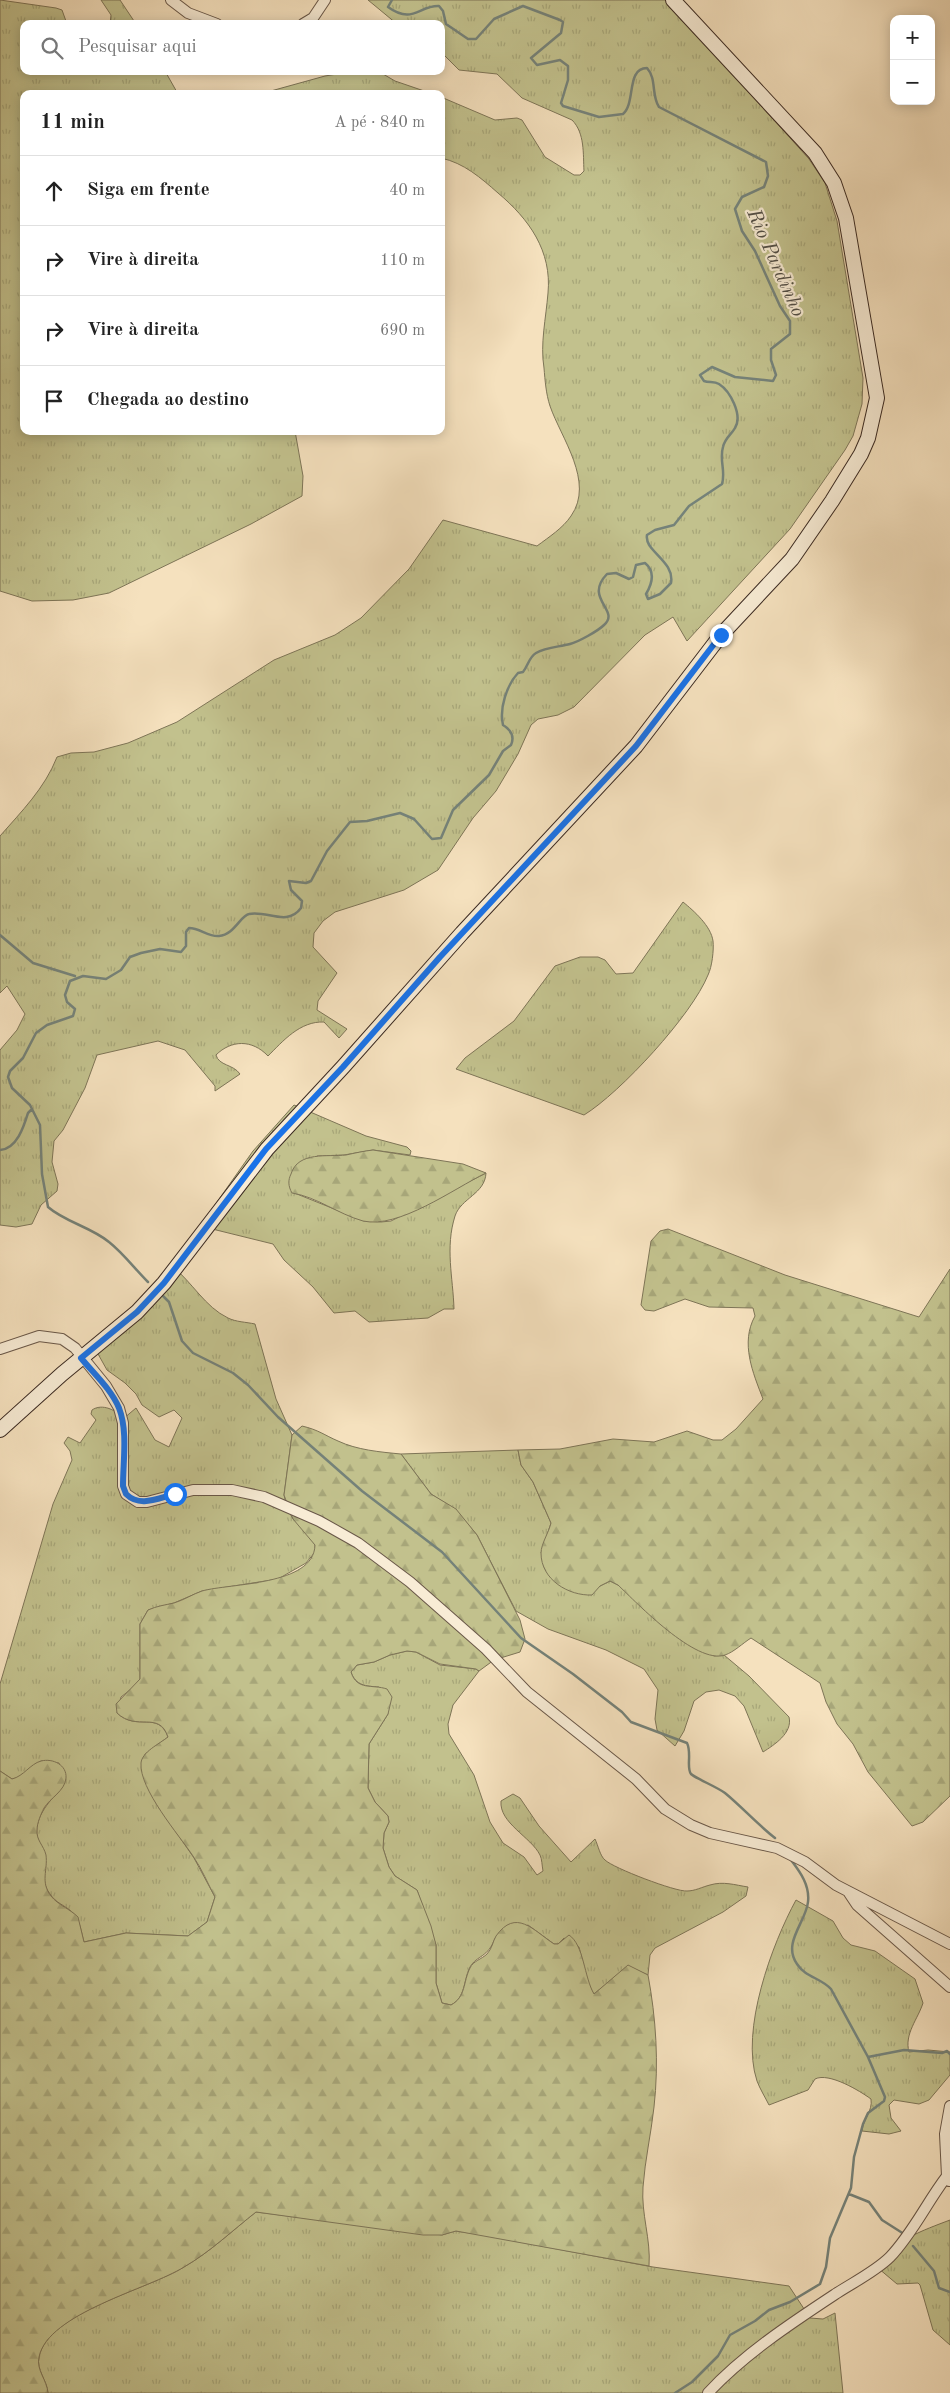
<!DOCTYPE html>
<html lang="pt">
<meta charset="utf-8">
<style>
:root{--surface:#fff;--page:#f2f2f2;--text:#222;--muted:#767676;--line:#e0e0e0}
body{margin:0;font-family:"Old Standard TT",serif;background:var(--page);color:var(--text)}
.controls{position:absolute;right:15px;top:15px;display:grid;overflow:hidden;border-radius:10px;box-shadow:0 2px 12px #0003}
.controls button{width:45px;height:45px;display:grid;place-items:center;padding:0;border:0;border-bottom:1px solid var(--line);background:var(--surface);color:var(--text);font:25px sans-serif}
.stop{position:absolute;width:15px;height:15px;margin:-11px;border:4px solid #1a73e8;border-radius:50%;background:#fff}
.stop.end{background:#1a73e8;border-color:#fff;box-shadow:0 1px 5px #0008}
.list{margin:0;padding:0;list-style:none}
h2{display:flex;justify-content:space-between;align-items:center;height:65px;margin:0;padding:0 20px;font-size:21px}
h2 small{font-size:16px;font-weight:400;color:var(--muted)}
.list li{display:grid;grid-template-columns:32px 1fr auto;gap:15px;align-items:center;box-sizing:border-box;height:70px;padding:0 20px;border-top:1px solid var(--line)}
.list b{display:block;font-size:19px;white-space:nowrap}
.list em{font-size:16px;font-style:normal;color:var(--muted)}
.icon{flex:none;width:28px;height:28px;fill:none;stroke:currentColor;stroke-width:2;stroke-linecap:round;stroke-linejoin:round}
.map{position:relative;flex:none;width:950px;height:2393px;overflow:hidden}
.search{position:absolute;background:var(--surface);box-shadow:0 2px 12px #0003;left:20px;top:20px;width:425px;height:55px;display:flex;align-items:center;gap:12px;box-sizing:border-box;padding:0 18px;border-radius:10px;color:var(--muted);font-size:19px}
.panel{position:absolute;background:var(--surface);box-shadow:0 2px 12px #0003;left:20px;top:90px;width:425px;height:345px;border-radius:10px}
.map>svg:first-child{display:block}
</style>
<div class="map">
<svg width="950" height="2393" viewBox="0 0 950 2393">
<defs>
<pattern id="grass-tufts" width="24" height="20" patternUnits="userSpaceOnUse" patternTransform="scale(1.25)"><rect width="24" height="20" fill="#c2c18d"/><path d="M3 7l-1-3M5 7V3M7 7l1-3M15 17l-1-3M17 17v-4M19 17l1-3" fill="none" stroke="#a7a679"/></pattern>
<pattern id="forest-firs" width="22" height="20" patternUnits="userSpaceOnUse" patternTransform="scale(1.25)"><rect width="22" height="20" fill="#c2c18d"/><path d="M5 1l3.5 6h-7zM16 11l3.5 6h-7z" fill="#a7a679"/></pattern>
</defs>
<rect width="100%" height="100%" fill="#f5e1be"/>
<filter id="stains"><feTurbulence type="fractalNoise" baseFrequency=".004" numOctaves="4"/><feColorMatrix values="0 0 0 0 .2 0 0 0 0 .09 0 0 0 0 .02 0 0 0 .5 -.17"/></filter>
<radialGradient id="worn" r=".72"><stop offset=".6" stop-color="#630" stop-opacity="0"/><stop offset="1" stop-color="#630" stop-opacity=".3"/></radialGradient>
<path fill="url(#grass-tufts)" stroke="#7e7557" d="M 0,0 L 56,8 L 62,10 L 67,24 L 24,24 L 24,71 L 165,71 L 178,94 L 24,94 L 24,431 L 295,431 L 303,476 L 302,496 L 251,524 L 109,593 L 73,600 L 32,601 L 0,591 Z
M 101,0 L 120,0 L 136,24 L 110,24 L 111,15 Z
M 368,0 L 666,0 L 809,159 L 825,183 L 837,221 L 863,378 L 862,404 L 853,436 L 845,450 L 790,529 L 687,641 L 673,617 L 645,635 L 574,707 L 558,715 L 538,719 L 531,725 L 518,754 L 496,791 L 473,818 L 438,870 L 404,890 L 335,912 L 323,921 L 314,933 L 313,947 L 337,973 L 318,1001 L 317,1010 L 347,1029 L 339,1038 L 324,1022 C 300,1021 283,1041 268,1056 C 252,1039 231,1040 216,1055 C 219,1066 233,1064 240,1074 L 215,1091 L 215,1086 L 185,1050 L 158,1041 L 97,1055 L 85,1088 L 63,1130 L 54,1141 L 52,1162 L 58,1184 L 57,1191 L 41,1205 L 32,1224 L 16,1227 L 0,1225 L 0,1050 L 17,1030 L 25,1014 L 7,986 L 0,993 L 0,836 C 21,812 45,788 57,757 L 71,753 L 94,752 L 128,743 L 177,722 L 274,660 L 335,635 L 361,618 L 409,569 L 443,520 L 537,546 C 549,537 563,528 571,516 C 595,482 561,438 550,406 C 546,394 545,380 544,368 C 540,344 546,318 548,293 C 552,251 529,219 498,193 C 481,178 464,163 441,158 L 441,97 L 495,120 L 517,118 L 522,120 L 545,157 L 574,175 L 580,175 L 584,171 C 583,154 585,133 572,120 L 522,98 L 497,74 L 459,70 L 441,52 L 441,24 L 397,24 Z
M 355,71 L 378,71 L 395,81 L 433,94 L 260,94 L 325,76 Z
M 683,902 C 694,911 711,926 713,941 C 714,950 712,967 708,975 C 692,1015 620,1093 584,1115 L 456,1069 L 465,1058 L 514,1021 L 555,966 L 580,957 L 598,957 L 605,960 L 616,974 L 633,973 Z
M 294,1105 L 366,1136 L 407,1147 L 411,1151 L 410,1155 L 373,1150 L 344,1155 L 317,1156 L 292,1192 L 364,1221 L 381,1222 L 391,1221 L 486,1173 C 485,1194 461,1198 455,1216 C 445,1248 453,1277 454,1309 L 444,1309 L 428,1318 L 369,1322 L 355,1311 L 334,1313 L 313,1287 L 284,1260 L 273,1244 L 200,1226 L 253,1151 Z
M 173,1267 C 192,1282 205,1307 228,1318 C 236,1322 246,1322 255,1324 L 276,1399 L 292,1435 L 284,1495 L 287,1508 L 293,1519 L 310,1536 L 315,1545 L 315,1552 L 306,1563 L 278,1579 L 202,1591 L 174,1603 L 148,1610 L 140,1624 L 140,1679 L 135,1686 L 121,1697 L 117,1713 C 137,1732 158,1710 168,1737 L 145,1754 L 142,1771 L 156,1803 L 194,1858 L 215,1897 L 207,1922 L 188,1936 L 126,1933 L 84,1942 C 81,1932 80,1918 71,1911 C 64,1905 56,1903 50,1894 C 42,1884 43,1870 43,1858 C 42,1849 39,1843 37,1836 C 34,1816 51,1800 63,1786 L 59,1763 L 41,1761 L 21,1777 L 12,1779 L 0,1771 L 0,1684 L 53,1504 L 72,1460 L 70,1451 L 64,1443 L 68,1437 L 80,1443 L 96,1420 L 91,1414 L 92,1410 C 102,1403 117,1410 123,1419 L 136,1408 L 155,1440 L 169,1447 L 182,1418 L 174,1410 L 159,1417 L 142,1405 L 136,1394 L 125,1383 L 107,1370 L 93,1345 L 122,1322 Z
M 518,1450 L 521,1465 L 533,1482 L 551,1523 L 541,1553 L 600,1586 L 610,1581 L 618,1585 L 714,1656 L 724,1655 L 749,1676 L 789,1717 C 793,1733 774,1745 763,1752 L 744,1706 L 735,1696 L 719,1690 L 706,1692 L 694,1701 L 684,1731 L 675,1746 L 657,1730 L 655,1719 L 658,1690 L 644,1669 L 606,1650 L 548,1629 L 516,1611 L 477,1535 L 456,1510 L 431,1494 L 401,1454 Z
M 407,1651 L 416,1652 L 440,1665 L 476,1669 L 479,1671 L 453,1705 L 448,1724 L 449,1734 L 474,1775 L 490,1822 L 503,1843 L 524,1857 L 537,1875 L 543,1871 C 542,1866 542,1859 540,1855 C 531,1837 499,1823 501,1801 L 513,1794 L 520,1798 L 539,1826 L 571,1862 L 595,1839 C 598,1845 600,1856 605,1860 C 613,1868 676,1892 687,1891 C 695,1891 702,1887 710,1885 C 723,1881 735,1885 748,1887 L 746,1896 L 723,1912 L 655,1948 L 650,1955 L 648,1975 L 628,1966 L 594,1994 L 589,1986 L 579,1947 L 564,1938 L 558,1944 L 554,1944 L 528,1925 L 495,1938 C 488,1958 477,1955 470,1967 C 463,1981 466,1997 451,2005 L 442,2003 L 436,1983 L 436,1945 L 417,1890 L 395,1876 L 389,1867 L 383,1848 L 384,1833 L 389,1822 L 388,1816 L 375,1802 L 368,1788 L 369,1744 L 388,1714 L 379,1687 C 366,1686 356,1686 351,1672 L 357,1665 L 374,1662 L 390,1655 Z
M 796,1900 L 833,1921 L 843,1938 L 851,1945 L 875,1951 L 915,1979 L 923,2003 C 918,2019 904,2034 909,2052 L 928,2050 L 950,2052 L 950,2075 L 929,2100 L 919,2104 L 894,2100 L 889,2105 L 891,2118 L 901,2131 L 889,2134 L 862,2131 C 863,2119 873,2111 871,2099 C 860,2091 829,2072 815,2079 L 808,2090 L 769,2105 C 765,2097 760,2089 757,2081 C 740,2030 772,1944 796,1900 Z
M 256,2212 L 442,2235 L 455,2231 L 477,2234 L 653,2267 L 789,2286 L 810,2318 L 823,2319 L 835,2313 L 843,2393 L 48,2393 C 47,2380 36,2370 39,2357 C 47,2313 149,2289 184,2267 C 210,2252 233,2230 256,2212 Z
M 950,2220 L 950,2345 L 933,2330 L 920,2285 L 918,2283 L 897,2284 L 878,2268 C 890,2241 924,2230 950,2220 Z"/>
<path fill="url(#forest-firs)" stroke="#7e7557" d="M 373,1150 L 463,1164 L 486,1173 C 453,1189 399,1229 363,1221 C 338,1214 317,1197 292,1193 C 288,1186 288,1180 291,1174 C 298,1151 328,1157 346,1155 C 355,1153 364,1151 373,1150 Z
M 668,1229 L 785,1275 L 919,1317 L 950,1269 L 950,1796 L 923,1822 L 912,1826 L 868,1772 L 853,1744 L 837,1724 L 826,1702 L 820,1683 L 751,1638 C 743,1643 734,1652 725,1655 C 696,1665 637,1603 618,1585 L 610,1581 L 600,1586 L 592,1595 C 569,1596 541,1580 541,1553 C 541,1544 549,1532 551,1523 L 533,1482 L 521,1465 L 518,1450 L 560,1449 L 613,1439 L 654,1442 L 687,1431 L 713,1440 L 722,1440 L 736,1429 L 763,1399 C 753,1373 740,1343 755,1316 L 753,1308 L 709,1307 L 685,1299 L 654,1311 L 645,1310 L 641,1305 L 651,1241 L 660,1231 Z
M 302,1426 C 319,1430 324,1435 338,1441 C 357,1450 380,1452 401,1454 L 431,1494 L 456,1509 L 477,1535 L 520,1620 L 525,1639 L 520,1652 L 494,1660 L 479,1671 L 476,1669 L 440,1664 L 416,1652 L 407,1651 L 390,1655 L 374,1662 L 357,1665 L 351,1672 C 357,1691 372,1684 387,1689 L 392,1697 L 388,1714 L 369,1744 L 368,1788 L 375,1802 L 388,1816 L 389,1822 L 384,1833 L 383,1848 L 389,1867 L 395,1876 L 417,1890 L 431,1926 L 436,1945 L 436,1983 L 442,2003 L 451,2005 C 466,1997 463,1982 470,1968 C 473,1961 482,1959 487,1954 C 492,1949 493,1941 496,1936 C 516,1908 533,1930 554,1944 L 558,1944 L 569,1935 C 584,1945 584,1977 594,1994 L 628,1965 L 648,1975 C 656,2018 659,2063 654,2107 C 651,2134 645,2160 643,2187 C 641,2214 651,2239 649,2266 L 456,2231 L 442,2235 L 423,2235 L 256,2212 C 233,2230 210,2252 184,2267 C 149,2289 48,2313 39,2357 C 36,2370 47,2380 48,2393 L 0,2393 L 0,1771 L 12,1779 C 24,1776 30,1764 41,1761 C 53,1758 67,1765 66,1778 C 65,1791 50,1798 44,1808 C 41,1814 37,1823 37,1830 C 36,1840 44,1846 46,1855 C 48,1870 40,1882 51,1896 C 58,1905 70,1909 78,1917 L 84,1942 L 126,1933 L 188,1936 L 207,1922 L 215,1897 C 208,1884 202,1869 193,1856 C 179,1835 139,1789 141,1763 C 142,1752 159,1744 168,1737 C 159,1710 137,1732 117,1713 L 116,1704 L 140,1679 L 140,1624 L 148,1610 C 157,1606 165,1605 174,1603 C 184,1600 193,1594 202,1591 C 230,1583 314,1586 315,1545 L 293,1519 L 284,1495 L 292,1435 Z"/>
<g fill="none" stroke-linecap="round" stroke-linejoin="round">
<path stroke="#758279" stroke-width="2.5" d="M 0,935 L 33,963 L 75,976
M 0,1150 C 17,1149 24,1126 28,1113 L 32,1109
M 148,1282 C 135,1269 123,1253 109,1242 C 91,1227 65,1222 48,1207 L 42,1174 L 40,1125 L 30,1105 L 12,1088 L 8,1077 L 10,1071 L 23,1058 L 36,1033 L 47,1025 L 73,1016 L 75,1009 L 67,1002 L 65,995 L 70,981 L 83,976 L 106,979 L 121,970 L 130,957 L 141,953 L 160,949 L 181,952 L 186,946 L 186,932 L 189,928 C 200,928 208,937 219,936 C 234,935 241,915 249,914 C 267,910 287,927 301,908 L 302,901 L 291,890 L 289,881 L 306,883 L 311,881 L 327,851 L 350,822 L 367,821 L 400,813 L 414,819 L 432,839 L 441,838 L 453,810 L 489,775 L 503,751 L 511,745 C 515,736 511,730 503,725 C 499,708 507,685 518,673 L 523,672 C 528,666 529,657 536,653 C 546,647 559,647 570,644 C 578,642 598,631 604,625 C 621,610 583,599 607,574 L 616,573 L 629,579 L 633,577 L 636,565 L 645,563 C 656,572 652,584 646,594 L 648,599 L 660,594 L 671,583 C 675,561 644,551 647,535 L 655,530 L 674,525 L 689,506 L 722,484 C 726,471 719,460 723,447 C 725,438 731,435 735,428 C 743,415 730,391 719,384 C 714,381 709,383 704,381 L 700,375 L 712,367 L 735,377 L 773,381 L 776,375 L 771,360 L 771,349 L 790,334 L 790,321 L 780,306 L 755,251 L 742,231 L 735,209 L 742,197 L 764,187 L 768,176 L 766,162 L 659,107 C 651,95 657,79 647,68 C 626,68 636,103 623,114 L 599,117 L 563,106 L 561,103 L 568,80 L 568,66 L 560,60 L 537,65 L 531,58 L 561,33 L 563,22 L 560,20 L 523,6 L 494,19 L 476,39 L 468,39 L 446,24 L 443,11 L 439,6 C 419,5 413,25 388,7 L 392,0
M 161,1294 L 169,1302 L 182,1341 L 193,1353 L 233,1373 L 248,1385 L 278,1417 L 362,1491 L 442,1552 L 521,1638 L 573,1674 L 622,1712 L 631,1722 L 687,1743 C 692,1753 686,1768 691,1774 C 695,1778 717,1787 725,1793 C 742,1807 757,1824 775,1838
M 868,2057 L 904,2050 L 942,2053 L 947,2051 L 950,2054
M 849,2194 L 869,2202 L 882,2220 L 904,2234
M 913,2246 L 934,2271 L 939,2288 L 950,2292
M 675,2393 L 692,2382 L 718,2356 L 730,2335 L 755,2321 L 769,2310 L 790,2302 L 820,2284 L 826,2267 L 830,2238 L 851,2188 L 854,2157 L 863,2124 L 868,2113 L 884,2101 L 885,2097 L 868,2057 L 831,1989 C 821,1978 805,1977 797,1964 C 782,1943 806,1922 808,1902 C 810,1885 800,1872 791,1860"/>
<defs>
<path id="minor" d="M 171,0 L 188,13 L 217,24
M 303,24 L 313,18 L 325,0
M 0,1349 L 39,1336 L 62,1339 L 75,1348 L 106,1386 L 119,1408 L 123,1423 L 123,1486 L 126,1494 L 138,1502 L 147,1502 L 193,1490 L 232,1490 L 264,1497 L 319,1521 L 358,1543 L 410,1582 L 486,1649 L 527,1692 L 636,1779 L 665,1809 L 691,1825 L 710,1833 L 777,1848 L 805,1862 L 836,1885 L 950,1944
M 849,1893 L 857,1905 L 950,1987
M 949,2181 L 947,2176 L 945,2134 L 950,2106
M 708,2393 C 744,2354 793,2322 837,2293 C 854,2282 876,2271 890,2257 C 913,2233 927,2202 947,2176"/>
<path id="secondary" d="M 0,1430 L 62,1374 L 137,1312 L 164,1283 L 267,1149 L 343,1067 L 462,933 L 636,746 L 721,635 L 792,559 L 832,501 L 861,454 L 868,438 L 877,398 L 846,218 L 834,183 L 815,153 L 673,0"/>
</defs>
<use href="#minor" stroke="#695748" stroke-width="12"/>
<use href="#secondary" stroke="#3a2921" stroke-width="16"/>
<use href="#minor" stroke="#f8ecd5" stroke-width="10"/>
<use href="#secondary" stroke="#f8ecd5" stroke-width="14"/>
</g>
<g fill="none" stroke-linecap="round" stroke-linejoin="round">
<path stroke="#1a73e8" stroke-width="6" d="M 175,1494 C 158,1498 140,1508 126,1494 L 123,1486 C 123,1461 128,1431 119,1408 C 111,1389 94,1374 81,1358 L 137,1312 L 164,1283 L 266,1149 L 343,1067 L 440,957 L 636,746 L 721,635"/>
</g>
<g text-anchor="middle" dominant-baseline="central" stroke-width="4.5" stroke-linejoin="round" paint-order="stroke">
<g font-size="20" font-style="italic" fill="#524e46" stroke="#f8ecd5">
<text transform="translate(775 263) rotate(66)">Rio Pardinho</text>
</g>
</g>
<rect width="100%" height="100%" filter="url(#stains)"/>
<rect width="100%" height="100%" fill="url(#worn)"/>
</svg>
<div class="controls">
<button>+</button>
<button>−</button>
</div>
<div class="stop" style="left:175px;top:1494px"></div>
<div class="stop end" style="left:721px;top:635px"></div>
<div class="search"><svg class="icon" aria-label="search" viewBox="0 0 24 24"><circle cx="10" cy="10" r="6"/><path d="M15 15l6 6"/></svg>Pesquisar aqui</div>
<section class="panel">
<h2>11 min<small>A pé · 840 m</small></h2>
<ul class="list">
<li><svg class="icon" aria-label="ahead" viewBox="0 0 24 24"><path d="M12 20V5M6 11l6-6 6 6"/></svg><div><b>Siga em frente</b></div><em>40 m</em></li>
<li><svg class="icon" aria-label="right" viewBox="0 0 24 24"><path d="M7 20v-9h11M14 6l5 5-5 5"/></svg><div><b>Vire à direita</b></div><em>110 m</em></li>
<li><svg class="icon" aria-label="right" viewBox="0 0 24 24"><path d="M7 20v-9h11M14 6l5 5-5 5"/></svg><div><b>Vire à direita</b></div><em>690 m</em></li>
<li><svg class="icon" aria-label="arrive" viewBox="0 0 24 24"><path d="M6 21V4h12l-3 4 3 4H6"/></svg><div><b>Chegada ao destino</b></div></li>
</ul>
</section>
</div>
